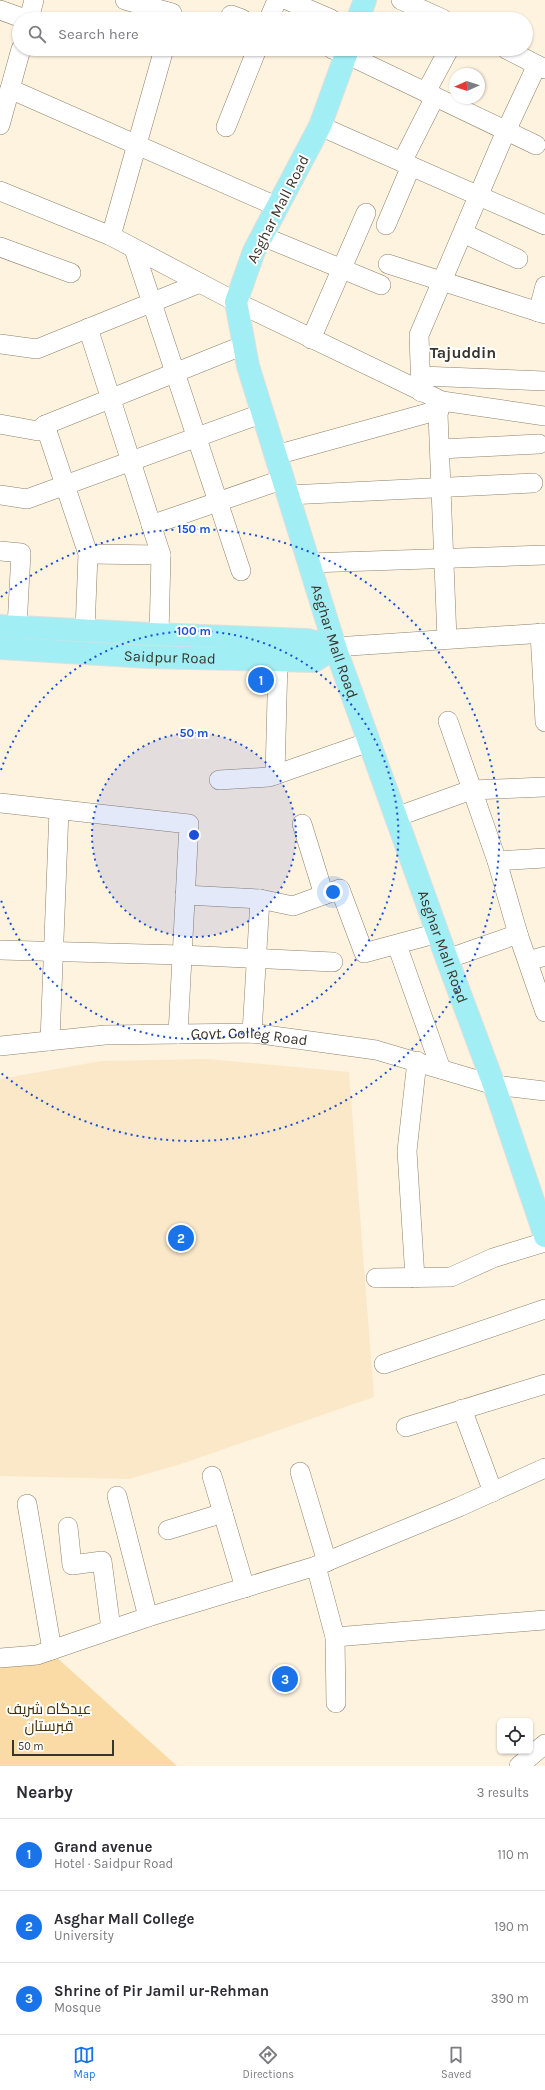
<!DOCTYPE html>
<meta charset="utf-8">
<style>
:root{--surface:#fff;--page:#f2f2f3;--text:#2b2b33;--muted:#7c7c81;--line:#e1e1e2;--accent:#1a73e8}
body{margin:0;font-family:Karla,Cairo,sans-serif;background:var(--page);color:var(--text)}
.controls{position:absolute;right:12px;bottom:12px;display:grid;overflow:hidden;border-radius:6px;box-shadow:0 1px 3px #0004}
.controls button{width:36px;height:36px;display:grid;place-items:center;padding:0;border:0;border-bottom:1px solid var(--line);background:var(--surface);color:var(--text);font:20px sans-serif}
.compass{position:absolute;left:449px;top:68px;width:36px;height:36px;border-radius:50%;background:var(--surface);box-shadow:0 1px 3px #0004;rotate:267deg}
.scale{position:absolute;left:12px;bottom:10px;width:102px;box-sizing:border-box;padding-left:4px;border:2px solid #3a352b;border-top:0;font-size:11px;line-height:14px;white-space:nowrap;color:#3a352b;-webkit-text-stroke:3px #fff;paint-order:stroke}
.you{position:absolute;left:333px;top:892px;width:14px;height:14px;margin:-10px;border:3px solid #fff;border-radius:50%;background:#1a73e8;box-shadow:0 0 0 6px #1a73e833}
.badge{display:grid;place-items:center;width:26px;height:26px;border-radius:50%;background:var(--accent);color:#fff;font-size:13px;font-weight:700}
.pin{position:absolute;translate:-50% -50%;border:2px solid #fff;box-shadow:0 1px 4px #0006}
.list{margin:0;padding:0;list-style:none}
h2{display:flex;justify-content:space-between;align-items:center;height:52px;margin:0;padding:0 16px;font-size:17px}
h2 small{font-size:13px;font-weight:400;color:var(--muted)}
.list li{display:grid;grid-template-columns:26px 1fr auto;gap:12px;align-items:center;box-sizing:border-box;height:72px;padding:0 16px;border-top:1px solid var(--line)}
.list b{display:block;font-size:15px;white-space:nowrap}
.list p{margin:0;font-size:13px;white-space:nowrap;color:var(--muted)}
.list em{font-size:13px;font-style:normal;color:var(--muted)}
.icon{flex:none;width:22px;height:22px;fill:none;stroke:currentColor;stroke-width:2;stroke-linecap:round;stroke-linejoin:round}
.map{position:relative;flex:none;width:545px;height:1766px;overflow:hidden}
.search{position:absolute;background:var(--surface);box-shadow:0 1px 3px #0004;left:12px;right:12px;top:12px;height:44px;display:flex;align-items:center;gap:10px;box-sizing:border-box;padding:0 14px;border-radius:22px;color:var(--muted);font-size:15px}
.sheet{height:268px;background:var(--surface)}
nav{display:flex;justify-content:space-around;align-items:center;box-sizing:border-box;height:56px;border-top:1px solid var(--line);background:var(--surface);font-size:11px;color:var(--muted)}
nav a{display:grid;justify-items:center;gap:2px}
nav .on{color:var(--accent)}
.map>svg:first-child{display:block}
</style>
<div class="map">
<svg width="545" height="1766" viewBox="0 0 545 1766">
<rect width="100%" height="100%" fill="#fef3df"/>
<path fill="#fbe8c9" d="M 207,1059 L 349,1072 L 374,1397 L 181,1464 L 129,1479 L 0,1476 L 0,1079 L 101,1061 Z"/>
<path fill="#fadba5" d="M 55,1656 L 177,1766 L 0,1766 L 0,1666 Z"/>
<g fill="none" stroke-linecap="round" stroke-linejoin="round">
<defs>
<g id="minor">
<path d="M 125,0 L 172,13"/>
<path d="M 287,0 L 331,19"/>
<path d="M 401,0 L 443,19"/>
<path d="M 0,10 L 25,19"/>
<path d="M 231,15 L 242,19"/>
<path d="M 29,19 L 34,0"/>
<path d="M 269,19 L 277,0"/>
<path d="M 332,49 L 346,54 L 536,145"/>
<path d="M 506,49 L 545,69"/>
<path d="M 10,89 L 278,207"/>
<path d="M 426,92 L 449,49"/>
<path d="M 0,125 L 21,49"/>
<path d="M 320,126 L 545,225"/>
<path d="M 226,127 L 257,49"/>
<path d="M 402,162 L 435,97"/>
<path d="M 0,191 L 111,236 L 236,302 L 442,401 L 545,416"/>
<path d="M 386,225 L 411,166"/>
<path d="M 463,233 L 518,259"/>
<path d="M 111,236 L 164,49"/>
<path d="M 262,236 L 381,285"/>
<path d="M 0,247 L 71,273"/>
<path d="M 134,249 L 241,571"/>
<path d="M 388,264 L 545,314"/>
<path d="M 538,312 L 545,286"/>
<path d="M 88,328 L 161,555 L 159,635"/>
<path d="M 311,339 L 366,213"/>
<path d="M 0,344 L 37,349 L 200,283"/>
<path d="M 421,376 L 545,381"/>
<path d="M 421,392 L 419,335 L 506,131 L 537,65"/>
<path d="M 442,401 L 438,414 L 447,639"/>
<path d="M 0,424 L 38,431 L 45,425 L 244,345"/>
<path d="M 45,425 L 88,554 L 85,631"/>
<path d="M 440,449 L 539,444"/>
<path d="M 276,455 L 439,410"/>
<path d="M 0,495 L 27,499 L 263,413"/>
<path d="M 289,495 L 533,483"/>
<path d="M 151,525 L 284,479"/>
<path d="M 0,551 L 21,553 L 17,627"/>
<path d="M 88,554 L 161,555"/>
<path d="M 310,563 L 545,555"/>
<path d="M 540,633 L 545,722"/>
<path d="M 335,647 L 545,633"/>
<path d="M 448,721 L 497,861 L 518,934 L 545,1012"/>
<path d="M 275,775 L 278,660"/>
<path d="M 219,780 L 269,777 L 369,742"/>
<path d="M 0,803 L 189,824 L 178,1034"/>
<path d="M 396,817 L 471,790 L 545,787"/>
<path d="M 302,824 L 324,895"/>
<path d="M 497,861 L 545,858"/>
<path d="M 185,895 L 260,899 L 293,906 L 340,889 L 364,953 L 438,933"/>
<path d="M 397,945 L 441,1069"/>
<path d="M 0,950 L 182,955 L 333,962"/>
<path d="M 447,959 L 518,934"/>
<path d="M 528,961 L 545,956"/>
<path d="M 252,1033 L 260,899"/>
<path d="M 50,1041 L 59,810"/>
<path id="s1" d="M 0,1046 L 105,1035 L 252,1033 L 376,1050 L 494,1085 L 545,1091"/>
<path d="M 376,1278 L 451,1277 L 493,1258 L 545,1242"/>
<path d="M 415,1278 L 407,1151 L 417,1061"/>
<path d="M 384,1364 L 545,1309"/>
<path d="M 462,1409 L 493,1492"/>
<path d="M 406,1427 L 545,1384"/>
<path d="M 300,1472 L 327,1562"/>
<path d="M 212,1476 L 245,1588"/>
<path d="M 117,1496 L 148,1617"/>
<path d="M 27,1504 L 52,1650"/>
<path d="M 68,1527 L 72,1565 L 102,1561 L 111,1629"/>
<path d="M 168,1530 L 223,1513"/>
<path d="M 316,1566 L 335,1637 L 336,1703"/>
<path d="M 335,1637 L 545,1620"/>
<path d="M 0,1658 L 37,1655 L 148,1617 L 316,1566 L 459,1507 L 545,1468"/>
<path d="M 519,1766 L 545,1744"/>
</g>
<g id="major">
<path d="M 358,19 L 365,0"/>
<path id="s2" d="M 348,49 L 320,126 L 254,251 L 236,302 L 248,366 L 335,647 L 447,959 L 494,1085 L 545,1236"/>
<path d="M 0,626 L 151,634 L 307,640 L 335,647"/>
<path id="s3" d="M 0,648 L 149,657 L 314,661 L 335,647"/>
</g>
</defs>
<use href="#minor" stroke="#8e816b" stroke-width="20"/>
<use href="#major" stroke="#dfdfdd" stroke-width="24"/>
<use href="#minor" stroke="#fff" stroke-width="19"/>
<use href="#major" stroke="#a1eef5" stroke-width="22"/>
</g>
<circle cx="194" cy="835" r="102" fill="#1d4ed8" fill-opacity=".12"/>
<g fill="none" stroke="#1d4ed8" stroke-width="2" stroke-dasharray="2 4">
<circle cx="194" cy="835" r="102"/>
<path d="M1 770A204 204 0 1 1 1 900"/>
<path d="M1 597A306 306 0 1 1 1 1073"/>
</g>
<g text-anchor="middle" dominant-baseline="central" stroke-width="4" stroke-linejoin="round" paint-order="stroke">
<g font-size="15" fill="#3a352b" stroke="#fff">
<text transform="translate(278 209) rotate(-63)">Asghar Mall Road</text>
<text stroke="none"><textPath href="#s2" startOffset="631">Asghar Mall Road</textPath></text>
<text stroke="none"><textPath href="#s3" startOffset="170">Saidpur Road</textPath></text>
<text stroke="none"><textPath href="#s2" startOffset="955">Asghar Mall Road</textPath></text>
<text stroke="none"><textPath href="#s1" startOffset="250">Govt. Colleg Road</textPath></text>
</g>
<g font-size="15" fill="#432f03" stroke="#fff">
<text x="49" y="1709">عیدگاہ شریف<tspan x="49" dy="17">قبرستان</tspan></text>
</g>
<g font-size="16" font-weight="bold" fill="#3a352b" stroke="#fff">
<text x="463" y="352">Tajuddin</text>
</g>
</g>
<circle cx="194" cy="835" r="6" fill="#1d4ed8" stroke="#fff" stroke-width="2"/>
<g font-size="12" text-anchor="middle" font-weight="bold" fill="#1d4ed8" stroke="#fff" stroke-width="4" stroke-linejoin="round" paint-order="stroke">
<text x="194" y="533">150 m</text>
<text x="194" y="635">100 m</text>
<text x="194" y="737">50 m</text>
</g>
</svg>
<div class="controls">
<button><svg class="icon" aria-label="locate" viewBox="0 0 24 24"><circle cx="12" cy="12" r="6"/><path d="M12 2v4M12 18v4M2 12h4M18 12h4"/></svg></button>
</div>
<svg class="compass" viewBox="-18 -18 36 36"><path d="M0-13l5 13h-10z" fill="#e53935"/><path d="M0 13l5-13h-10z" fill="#7c7c81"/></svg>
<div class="scale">50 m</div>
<div class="you"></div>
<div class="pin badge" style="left:261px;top:680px">1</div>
<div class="pin badge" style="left:181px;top:1238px">2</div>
<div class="pin badge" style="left:285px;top:1679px">3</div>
<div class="search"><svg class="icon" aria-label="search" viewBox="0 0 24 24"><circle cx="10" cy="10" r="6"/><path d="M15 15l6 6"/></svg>Search here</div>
</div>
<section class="sheet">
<h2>Nearby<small>3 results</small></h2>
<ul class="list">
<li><span class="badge">1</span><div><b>Grand avenue</b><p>Hotel · Saidpur Road</p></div><em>110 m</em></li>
<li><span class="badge">2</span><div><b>Asghar Mall College</b><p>University</p></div><em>190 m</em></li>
<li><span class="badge">3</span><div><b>Shrine of Pir Jamil ur-Rehman</b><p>Mosque</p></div><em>390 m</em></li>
</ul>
</section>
<nav>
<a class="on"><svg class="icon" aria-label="map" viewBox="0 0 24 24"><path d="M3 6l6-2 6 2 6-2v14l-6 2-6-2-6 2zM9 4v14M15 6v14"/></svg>Map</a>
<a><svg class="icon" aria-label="directions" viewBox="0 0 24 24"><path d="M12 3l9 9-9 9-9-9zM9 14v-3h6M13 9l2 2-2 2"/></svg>Directions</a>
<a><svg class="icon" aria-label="saved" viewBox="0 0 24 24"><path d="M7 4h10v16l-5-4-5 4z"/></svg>Saved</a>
</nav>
